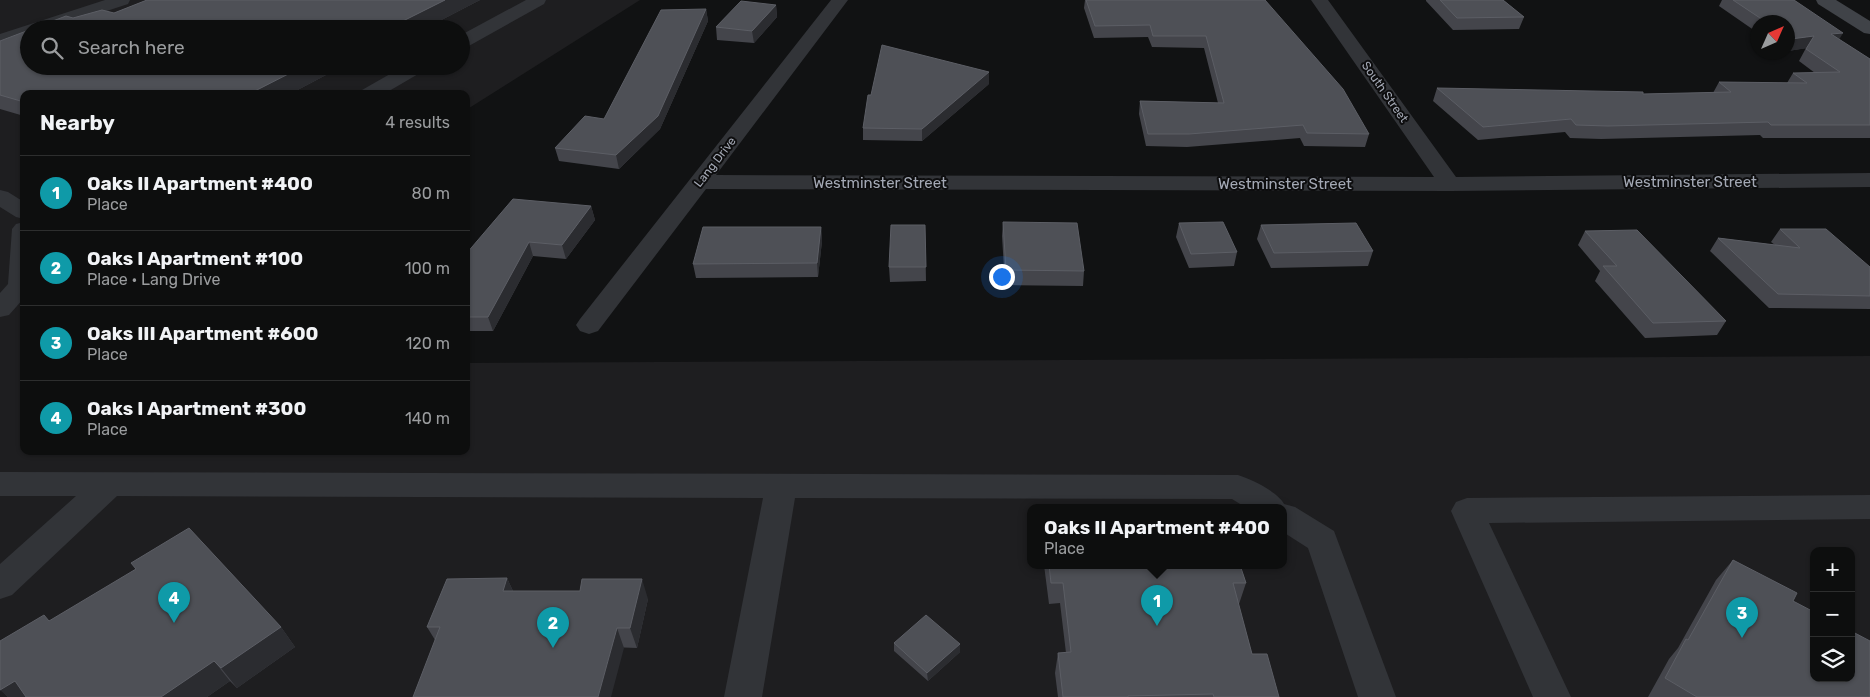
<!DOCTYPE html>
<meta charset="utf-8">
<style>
:root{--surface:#0d0e0e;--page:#1b1c1c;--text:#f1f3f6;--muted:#9a9c9e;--line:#2d2e2e;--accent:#db2777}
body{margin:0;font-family:Rubik,sans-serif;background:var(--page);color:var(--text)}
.controls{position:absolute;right:15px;bottom:15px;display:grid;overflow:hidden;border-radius:10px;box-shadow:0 1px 4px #0004}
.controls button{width:45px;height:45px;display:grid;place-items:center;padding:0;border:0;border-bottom:1px solid var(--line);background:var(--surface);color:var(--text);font:25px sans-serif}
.compass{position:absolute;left:1750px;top:15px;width:45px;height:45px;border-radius:50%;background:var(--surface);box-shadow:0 1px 4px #0004;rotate:45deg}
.you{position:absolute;left:1001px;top:276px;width:18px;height:18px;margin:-12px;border:4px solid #fff;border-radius:50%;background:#1a73e8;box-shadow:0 0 0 8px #1a73e833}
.badge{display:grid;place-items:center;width:32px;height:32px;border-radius:50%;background:var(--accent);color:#fff;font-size:16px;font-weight:700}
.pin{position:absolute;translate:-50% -41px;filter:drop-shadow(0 1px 2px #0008)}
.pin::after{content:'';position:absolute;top:26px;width:18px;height:15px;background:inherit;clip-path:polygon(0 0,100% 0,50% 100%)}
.popup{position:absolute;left:1027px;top:504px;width:260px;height:65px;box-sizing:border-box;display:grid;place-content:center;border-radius:10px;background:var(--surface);filter:drop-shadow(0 1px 4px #0005);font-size:16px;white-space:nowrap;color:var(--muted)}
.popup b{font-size:19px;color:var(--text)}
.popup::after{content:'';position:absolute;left:50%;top:100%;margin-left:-10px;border:10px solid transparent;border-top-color:var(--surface)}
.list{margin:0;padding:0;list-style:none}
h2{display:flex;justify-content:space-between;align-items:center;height:65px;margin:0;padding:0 20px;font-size:21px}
h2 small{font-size:16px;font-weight:400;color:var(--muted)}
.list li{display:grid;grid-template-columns:32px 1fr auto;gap:15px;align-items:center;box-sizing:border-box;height:75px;padding:0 20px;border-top:1px solid var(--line)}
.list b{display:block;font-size:19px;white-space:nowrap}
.list p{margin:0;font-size:16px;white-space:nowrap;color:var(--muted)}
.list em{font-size:16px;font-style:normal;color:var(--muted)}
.icon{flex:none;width:28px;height:28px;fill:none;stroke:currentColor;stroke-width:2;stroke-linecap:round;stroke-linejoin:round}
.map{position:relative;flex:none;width:1870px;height:697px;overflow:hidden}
.search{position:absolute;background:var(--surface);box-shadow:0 1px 4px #0004;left:20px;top:20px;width:450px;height:55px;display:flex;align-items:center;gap:12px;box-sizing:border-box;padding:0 18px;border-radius:28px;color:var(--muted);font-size:19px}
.panel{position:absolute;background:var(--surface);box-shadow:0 1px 4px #0004;left:20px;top:90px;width:450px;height:365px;border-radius:10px}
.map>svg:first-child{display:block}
</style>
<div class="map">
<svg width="1870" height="697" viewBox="0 0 1870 697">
<rect width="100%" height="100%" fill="#111213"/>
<path fill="#1e1e20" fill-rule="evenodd" d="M 0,0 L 640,0 L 466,110 L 466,94 L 24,94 L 24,451 L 466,451 L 466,363 L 1870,356 L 1870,697 L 0,697 ZM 29,29 L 461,29 L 461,66 L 29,66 ZM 1031,507 L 1283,507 L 1283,565 L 1031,565 ZM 1814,551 L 1851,551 L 1851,678 L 1814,678 Z"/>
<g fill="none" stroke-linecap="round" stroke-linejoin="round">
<path fill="#323438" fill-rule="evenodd" d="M 105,0 L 130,0 L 128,4 L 52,29 L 29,29 L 29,37 L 0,45 L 0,34 Z
M 526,0 L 546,0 L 544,4 L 467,47 L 461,48 L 461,35 Z
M 831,0 L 848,0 L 716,175 L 1434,177 L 1311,0 L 1328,0 L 1456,177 L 1870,173 L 1870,187 L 1450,191 L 706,189 L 598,331 L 589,334 L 580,331 L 576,325 L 580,319 Z
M 404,66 L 427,66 L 425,70 L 384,94 L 359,94 L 362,90 Z
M 0,190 L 8,192 L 24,202 L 24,219 L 16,217 L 0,207 Z
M 24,222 L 24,298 L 9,315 L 0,317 L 0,293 L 8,284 L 12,229 L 16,224 Z
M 0,472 L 1238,475 C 1251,479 1278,492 1284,504 L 1295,507 L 1334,531 L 1396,697 L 1358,697 L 1308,548 L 1283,532 L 1283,507 L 1245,507 L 1232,499 L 795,498 L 762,697 L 724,697 L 763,498 L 117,496 L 12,595 L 0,599 L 0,564 L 76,496 L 0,496 Z
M 1870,495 L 1870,519 L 1489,523 L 1571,697 L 1533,697 L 1451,511 L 1456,502 L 1467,498 Z"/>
<path fill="#404348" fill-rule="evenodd" d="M 1816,0 L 1836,0 L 1870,21 L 1870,34 L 1864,33 L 1818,4 Z"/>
</g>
<path fill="#44454b" d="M 147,0 L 480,0 L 424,29 L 32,29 L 73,18 L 114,13 Z
M 1085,0 L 1265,0 L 1369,134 L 1365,147 L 1304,146 L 1300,138 L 1187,147 L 1146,146 L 1139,114 L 1140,101 L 1218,103 L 1204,48 L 1152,47 L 1148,37 L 1094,38 L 1084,8 Z
M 1426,0 L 1503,0 L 1524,17 L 1519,29 L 1453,30 L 1426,1 Z
M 1722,0 L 1794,0 L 1839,40 L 1870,59 L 1870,138 L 1763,138 L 1760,135 L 1601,139 L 1570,138 L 1565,132 L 1478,140 L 1433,101 L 1437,88 L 1643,94 L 1713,93 L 1719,82 L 1787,83 L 1793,73 L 1815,73 L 1799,61 L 1806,48 L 1788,51 L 1788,22 L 1758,22 L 1758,33 L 1719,6 Z
M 776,5 L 777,17 L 754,43 L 717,40 L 716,27 Z
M 706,9 L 708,21 L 660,129 L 619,169 L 559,161 L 555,148 L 604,119 Z
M 0,41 L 29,66 L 343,66 L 290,94 L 24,94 L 24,116 L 0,109 Z
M 989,84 L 922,141 L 863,140 L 863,128 Z
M 591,206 L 595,220 L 566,259 L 533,256 L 493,331 L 466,331 L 466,254 Z
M 1003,222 L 1084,271 L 1083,286 L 1005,285 L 1002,236 Z
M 1179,223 L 1237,252 L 1234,266 L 1189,268 L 1176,237 Z
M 925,225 L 926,281 L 890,282 L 889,267 Z
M 1261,225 L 1373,251 L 1368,266 L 1271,268 L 1257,239 Z
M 821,227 L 822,241 L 818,277 L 696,278 L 693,264 Z
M 1780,229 L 1870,267 L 1870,309 L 1769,308 L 1710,251 L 1718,238 L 1775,245 L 1771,242 Z
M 1585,231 L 1726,321 L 1717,335 L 1645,338 L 1595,281 L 1600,271 L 1578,245 Z
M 1733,560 L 1793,601 L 1870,697 L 1648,697 L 1669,659 L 1678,648 L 1716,580 Z
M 1044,565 L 1240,565 L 1246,583 L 1239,604 L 1238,604 L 1252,654 L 1279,697 L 1058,697 L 1055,673 L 1058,653 L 1066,653 L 1060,603 L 1049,604 Z
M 507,578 L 513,591 L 648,599 L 637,648 L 435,640 L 427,627 Z
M 50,621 L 281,627 L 295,647 L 237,688 L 230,681 L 207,697 L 8,697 L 0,689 Z
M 894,643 L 960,652 L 928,681 L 894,651 Z"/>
<path fill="#2b2c30" d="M 445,0 L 480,0 L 424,29 L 403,29 L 401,22 Z
M 776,5 L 777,17 L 754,43 L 752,31 Z
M 706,9 L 708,21 L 660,129 L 619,169 L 616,155 Z
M 396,21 L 398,29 L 380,29 Z
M 1843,33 L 1836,45 L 1831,34 Z
M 1814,36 L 1808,48 L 1788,51 L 1788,45 L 1791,39 Z
M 304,66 L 343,66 L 290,94 L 249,94 Z
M 989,72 L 989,84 L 922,141 L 922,129 Z
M 591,206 L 595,220 L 566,259 L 562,245 Z
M 821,227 L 822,241 L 818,277 L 817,263 Z
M 529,242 L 533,256 L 493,331 L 488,317 Z
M 507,578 L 516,598 L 503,591 Z
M 642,579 L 648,599 L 637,648 L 630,628 Z
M 281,627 L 295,647 L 237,688 L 221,668 Z
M 617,628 L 624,648 L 611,697 L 598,697 Z
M 960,644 L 960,652 L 928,681 L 927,673 Z
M 214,661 L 230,681 L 207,697 L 161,697 Z
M 15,681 L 32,697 L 8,697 L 0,690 Z"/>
<path fill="#4e5056" stroke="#5c5e65" d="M 147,0 L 445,0 L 401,22 L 396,21 L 380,29 L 32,29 L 66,16 L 73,18 L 102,10 L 114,13 Z
M 1086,0 L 1265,0 L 1343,89 L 1369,134 L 1307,133 L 1303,125 L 1189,134 L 1148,134 L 1140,101 L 1224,103 L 1206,36 L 1153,36 L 1150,25 L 1095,26 Z
M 1440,0 L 1503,0 L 1524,17 L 1457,18 Z
M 1733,0 L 1794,0 L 1843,33 L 1831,34 L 1870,59 L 1870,125 L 1771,125 L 1768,122 L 1608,126 L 1576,125 L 1571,119 L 1483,127 L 1437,88 L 1643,92 L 1643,94 L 1731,92 L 1719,82 L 1807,83 L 1793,73 L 1840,72 L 1806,49 L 1814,36 L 1791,39 L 1788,37 L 1788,22 L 1766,22 Z
M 741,1 L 776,5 L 752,31 L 716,27 Z
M 706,9 L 658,116 L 616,155 L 555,148 L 585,116 L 604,119 L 661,10 Z
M 29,30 L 29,66 L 304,66 L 249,94 L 24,94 L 24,102 L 0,95 L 0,41 Z
M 882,45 L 989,72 L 922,129 L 863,128 L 868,95 L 871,95 Z
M 513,199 L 591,206 L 562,245 L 529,242 L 488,317 L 466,317 L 466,254 Z
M 1003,222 L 1077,223 L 1084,271 L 1006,270 Z
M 1223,222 L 1237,252 L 1191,254 L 1179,223 Z
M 1356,223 L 1373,251 L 1274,253 L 1261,225 Z
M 891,225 L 925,225 L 926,267 L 889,267 Z
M 703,227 L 821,227 L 817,263 L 693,264 Z
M 1780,229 L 1826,229 L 1870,267 L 1870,296 L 1778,294 L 1718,238 L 1800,248 Z
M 1637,230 L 1726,321 L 1653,323 L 1603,266 L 1617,266 L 1585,231 Z
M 189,528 L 281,627 L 221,668 L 214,661 L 161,697 L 26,697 L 15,681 L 0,690 L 0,641 L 44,615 L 49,621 L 136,569 L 131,563 Z
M 1733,560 L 1797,593 L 1793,601 L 1814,612 L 1814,678 L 1851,678 L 1851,631 L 1870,641 L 1870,697 L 1697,697 L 1665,678 L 1686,639 L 1688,640 Z
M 1049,565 L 1240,565 L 1246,583 L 1233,583 L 1252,654 L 1267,654 L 1279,697 L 1214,697 L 1213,694 L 1128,696 L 1128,697 L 1063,697 L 1058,653 L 1071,652 L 1063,583 L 1051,583 Z
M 507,578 L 503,591 L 580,591 L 582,579 L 642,579 L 630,628 L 617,628 L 598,697 L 413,697 L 440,627 L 427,627 L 447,579 Z
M 926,615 L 960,644 L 927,673 L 894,643 Z"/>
<g text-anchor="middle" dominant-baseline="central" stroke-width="4" stroke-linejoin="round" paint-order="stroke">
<g font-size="12" fill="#a3a8b4" stroke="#0d0d0e">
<text transform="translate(1385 92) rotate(55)">South Street</text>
<text transform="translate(715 162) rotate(-52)">Lang Drive</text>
</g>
<g font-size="15" fill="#a3a8b4" stroke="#0d0d0e">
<text x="1690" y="182">Westminster Street</text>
<text x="880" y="183">Westminster Street</text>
<text x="1285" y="184">Westminster Street</text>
</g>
</g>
</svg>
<div class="controls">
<button>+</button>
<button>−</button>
<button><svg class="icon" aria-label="layers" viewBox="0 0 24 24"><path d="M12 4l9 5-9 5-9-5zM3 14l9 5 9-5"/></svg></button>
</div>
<svg class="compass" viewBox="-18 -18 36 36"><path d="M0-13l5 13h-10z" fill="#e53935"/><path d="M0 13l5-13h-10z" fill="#9a9c9e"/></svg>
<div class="you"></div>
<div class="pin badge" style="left:1157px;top:626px;background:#0f9aa8">1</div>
<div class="popup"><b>Oaks II Apartment #400</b>Place</div>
<div class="pin badge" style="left:553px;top:648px;background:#0f9aa8">2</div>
<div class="pin badge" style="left:1742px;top:638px;background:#0f9aa8">3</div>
<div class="pin badge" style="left:174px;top:623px;background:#0f9aa8">4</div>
<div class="search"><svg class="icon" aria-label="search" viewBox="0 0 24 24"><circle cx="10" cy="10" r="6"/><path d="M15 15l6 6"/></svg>Search here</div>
<section class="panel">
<h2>Nearby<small>4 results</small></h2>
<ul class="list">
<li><span class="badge" style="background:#0f9aa8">1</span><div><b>Oaks II Apartment #400</b><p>Place</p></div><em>80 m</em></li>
<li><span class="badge" style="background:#0f9aa8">2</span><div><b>Oaks I Apartment #100</b><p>Place · Lang Drive</p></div><em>100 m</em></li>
<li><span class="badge" style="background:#0f9aa8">3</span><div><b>Oaks III Apartment #600</b><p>Place</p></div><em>120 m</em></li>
<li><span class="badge" style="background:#0f9aa8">4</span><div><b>Oaks I Apartment #300</b><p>Place</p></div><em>140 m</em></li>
</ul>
</section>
</div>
